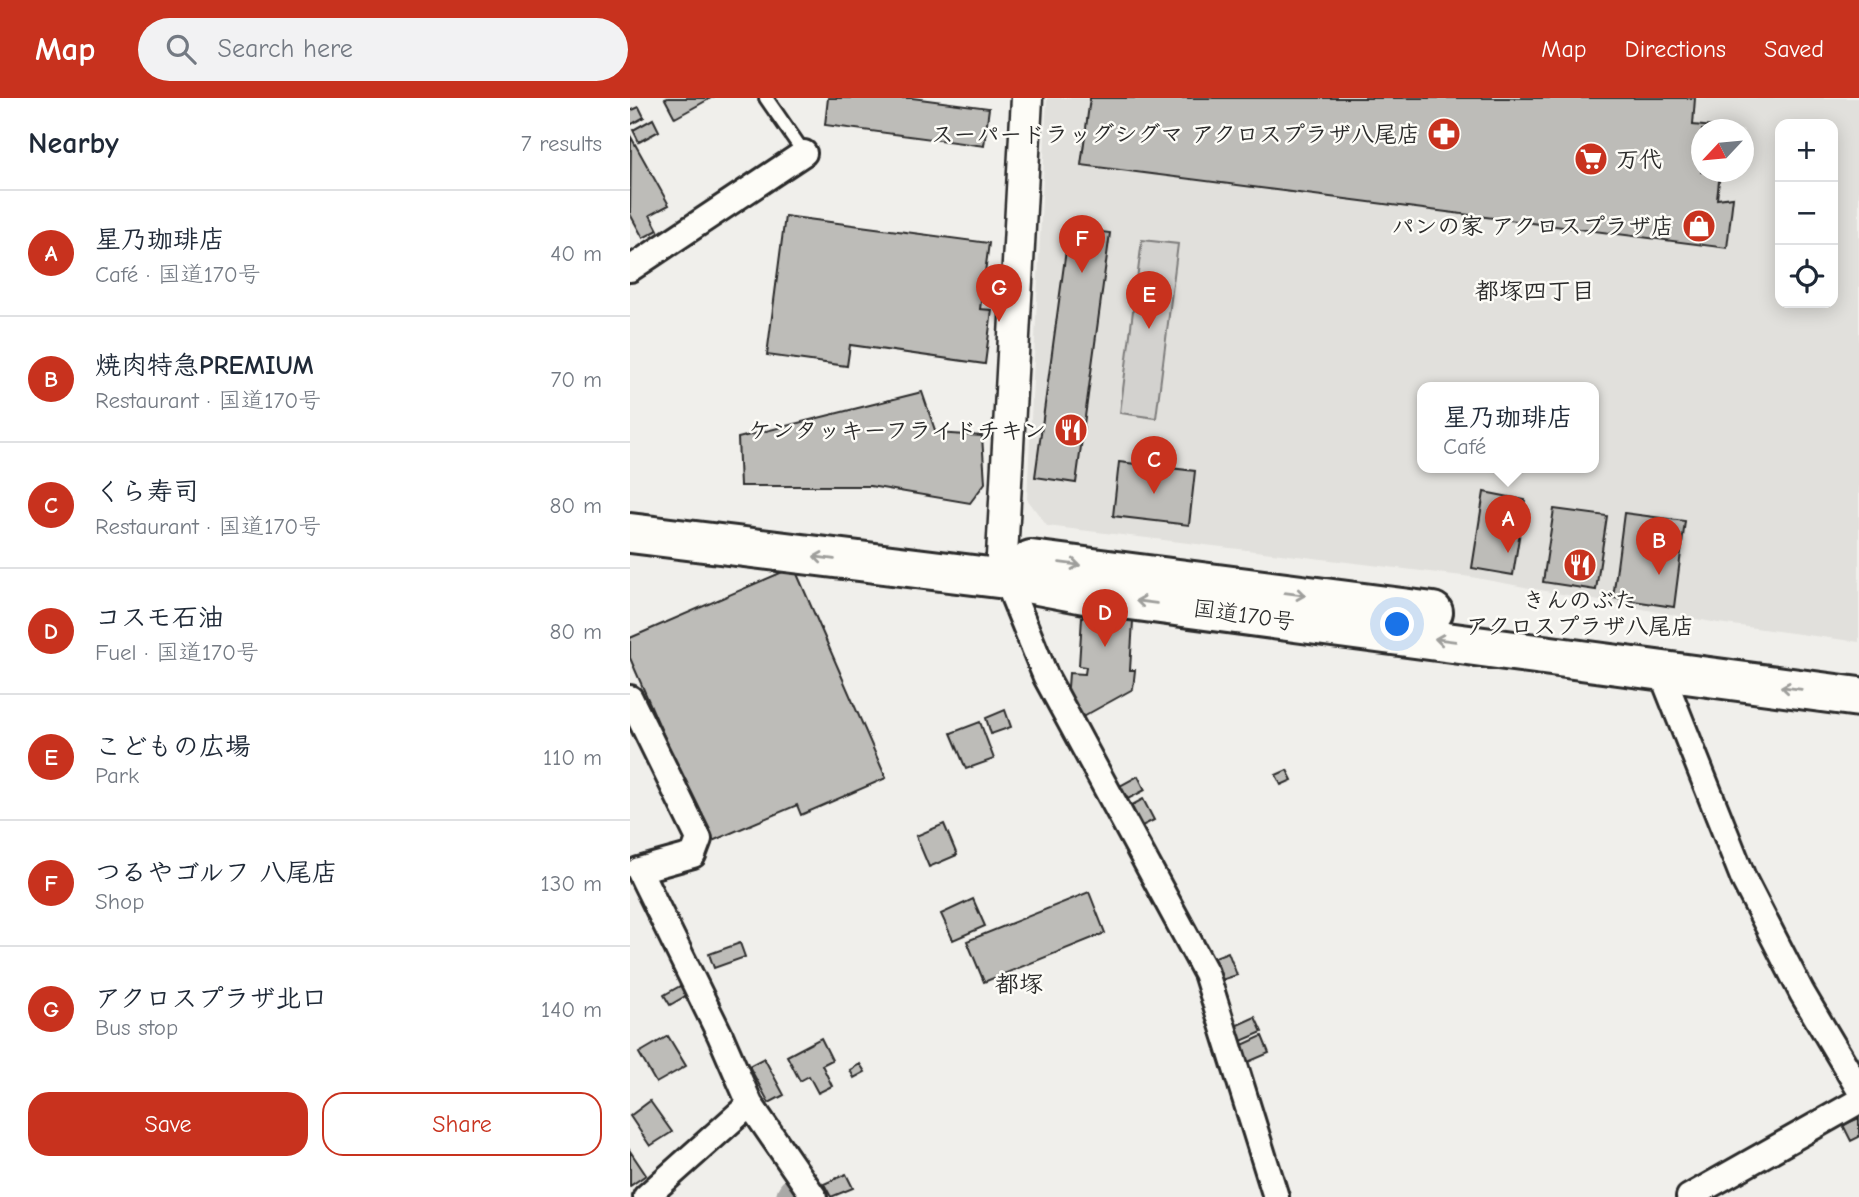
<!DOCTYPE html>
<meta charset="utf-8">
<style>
:root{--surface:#fff;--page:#f2f2f3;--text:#1f2937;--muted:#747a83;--line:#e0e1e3;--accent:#c8321e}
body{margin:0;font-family:"Comic Neue","Klee One",sans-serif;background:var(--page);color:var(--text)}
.controls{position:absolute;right:21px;top:21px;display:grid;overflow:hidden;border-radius:14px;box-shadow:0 4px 18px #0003}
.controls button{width:63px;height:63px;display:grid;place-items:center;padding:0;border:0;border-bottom:2px solid var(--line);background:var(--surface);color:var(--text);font:35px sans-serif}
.compass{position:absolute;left:1061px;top:21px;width:63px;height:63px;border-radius:50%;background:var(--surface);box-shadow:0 4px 18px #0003;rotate:244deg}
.you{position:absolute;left:768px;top:527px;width:24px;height:24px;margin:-18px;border:5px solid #fff;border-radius:50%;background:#1a73e8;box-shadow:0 0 0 10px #1a73e833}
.badge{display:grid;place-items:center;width:46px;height:46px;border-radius:50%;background:var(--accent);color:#fff;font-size:23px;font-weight:700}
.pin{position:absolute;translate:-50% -58px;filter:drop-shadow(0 2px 4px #0008)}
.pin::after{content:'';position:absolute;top:37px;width:24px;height:21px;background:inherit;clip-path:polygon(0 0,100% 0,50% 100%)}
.popup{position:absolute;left:787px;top:284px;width:182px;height:91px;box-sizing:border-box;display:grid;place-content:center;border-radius:14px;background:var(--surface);filter:drop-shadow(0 2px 5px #0005);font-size:23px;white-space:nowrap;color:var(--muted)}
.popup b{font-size:26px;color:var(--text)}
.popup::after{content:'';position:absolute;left:50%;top:100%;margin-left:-14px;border:14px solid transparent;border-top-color:var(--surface)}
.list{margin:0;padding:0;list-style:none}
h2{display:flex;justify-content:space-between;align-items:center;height:91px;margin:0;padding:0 28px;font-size:30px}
h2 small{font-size:23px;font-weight:400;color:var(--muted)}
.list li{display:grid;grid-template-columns:46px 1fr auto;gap:21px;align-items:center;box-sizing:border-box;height:126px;padding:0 28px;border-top:2px solid var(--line)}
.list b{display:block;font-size:26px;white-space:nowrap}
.list p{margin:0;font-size:23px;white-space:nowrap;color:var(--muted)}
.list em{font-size:23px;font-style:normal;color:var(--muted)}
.actions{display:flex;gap:14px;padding:21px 28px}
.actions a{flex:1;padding:16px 0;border:2px solid var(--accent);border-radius:21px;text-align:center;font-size:24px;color:var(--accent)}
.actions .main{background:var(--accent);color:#fff}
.icon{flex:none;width:38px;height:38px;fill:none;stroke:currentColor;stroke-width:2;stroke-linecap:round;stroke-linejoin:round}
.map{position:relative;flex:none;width:1229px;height:1099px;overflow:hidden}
header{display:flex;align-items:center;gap:42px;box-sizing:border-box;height:98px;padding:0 35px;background:var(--accent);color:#fff}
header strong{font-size:33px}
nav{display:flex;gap:38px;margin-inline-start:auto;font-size:24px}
.search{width:490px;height:63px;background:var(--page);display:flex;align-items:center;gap:18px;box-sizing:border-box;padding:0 24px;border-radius:38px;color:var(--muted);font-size:26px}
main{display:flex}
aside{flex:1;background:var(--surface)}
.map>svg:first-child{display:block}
</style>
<header>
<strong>Map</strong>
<div class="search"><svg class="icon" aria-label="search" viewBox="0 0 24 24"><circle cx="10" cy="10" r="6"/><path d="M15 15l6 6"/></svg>Search here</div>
<nav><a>Map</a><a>Directions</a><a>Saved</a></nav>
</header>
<main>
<aside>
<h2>Nearby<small>7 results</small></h2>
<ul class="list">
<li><span class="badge">A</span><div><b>星乃珈琲店</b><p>Café · 国道170号</p></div><em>40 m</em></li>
<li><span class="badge">B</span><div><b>焼肉特急PREMIUM</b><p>Restaurant · 国道170号</p></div><em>70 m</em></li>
<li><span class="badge">C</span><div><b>くら寿司</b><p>Restaurant · 国道170号</p></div><em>80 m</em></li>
<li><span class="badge">D</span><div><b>コスモ石油</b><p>Fuel · 国道170号</p></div><em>80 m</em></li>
<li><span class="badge">E</span><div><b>こどもの広場</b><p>Park</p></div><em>110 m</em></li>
<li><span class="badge">F</span><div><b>つるやゴルフ 八尾店</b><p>Shop</p></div><em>130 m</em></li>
<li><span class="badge">G</span><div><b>アクロスプラザ北口</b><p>Bus stop</p></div><em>140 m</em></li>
</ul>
<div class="actions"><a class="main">Save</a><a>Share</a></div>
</aside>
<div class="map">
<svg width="1229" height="1099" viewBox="0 0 1229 1099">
<rect width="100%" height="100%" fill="#f0efeb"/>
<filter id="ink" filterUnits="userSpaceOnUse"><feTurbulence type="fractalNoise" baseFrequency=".0143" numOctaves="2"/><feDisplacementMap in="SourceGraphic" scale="14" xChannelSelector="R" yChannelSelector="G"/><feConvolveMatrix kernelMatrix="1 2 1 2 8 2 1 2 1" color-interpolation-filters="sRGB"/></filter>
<g filter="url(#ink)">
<path fill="#e1e0dc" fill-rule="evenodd" d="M 417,0 L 1229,0 L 1229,544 L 1088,525 L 841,479 L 417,428 L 397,401 ZM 1150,26 L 1203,26 L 1203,205 L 1150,205 ZM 1072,32 L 1114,32 L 1114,74 L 1072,74 ZM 792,289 L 964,289 L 964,369 L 792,369 Z"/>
<path fill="#d3d2cf" stroke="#7f7e7d" stroke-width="2" d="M 512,142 L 548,146 L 526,320 L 490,315 Z"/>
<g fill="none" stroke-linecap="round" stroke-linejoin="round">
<path stroke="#aaa9a7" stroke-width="42" d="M 167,1099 L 168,1098"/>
</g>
<path fill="#bdbcb8" stroke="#2b2b2b" stroke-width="2" d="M 81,0 L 45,20 L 35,1 L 38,0 Z
M 198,0 L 282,0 L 359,10 L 354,48 L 195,27 Z
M 460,0 L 1065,0 L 1063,27 L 1096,30 L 1072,32 L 1072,74 L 1090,74 L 1087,101 L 1103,99 L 1097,150 L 451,67 Z
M 9,9 L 14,19 L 0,27 L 0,13 Z
M 23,21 L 29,33 L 9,44 L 3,32 Z
M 1,39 L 39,107 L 20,117 L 28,132 L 13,140 L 0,116 Z
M 155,118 L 359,145 L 350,211 L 362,212 L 355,266 L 220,247 L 217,268 L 137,257 Z
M 439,130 L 480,135 L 446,385 L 405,379 Z
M 292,294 L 306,335 L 352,338 L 355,385 L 340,405 L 240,388 L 110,388 L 108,340 Z
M 489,364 L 565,373 L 559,427 L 483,418 Z
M 854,394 L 895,402 L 883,477 L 842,470 Z
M 924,411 L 977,418 L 966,492 L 913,484 Z
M 994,415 L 1055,423 L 1044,509 L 983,500 Z
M 164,469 L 256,680 L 171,717 L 167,707 L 80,744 L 0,560 L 0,540 Z
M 452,519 L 503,523 L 500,572 L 505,572 L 503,591 L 447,622 L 431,593 L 438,589 L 439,575 L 455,576 L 456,569 L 449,568 Z
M 375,612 L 381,629 L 361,636 L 356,620 Z
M 350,624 L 364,661 L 336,671 L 321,635 Z
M 657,672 L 662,682 L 651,687 L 646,677 Z
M 508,678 L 515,692 L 494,703 L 486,690 Z
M 513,701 L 524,722 L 504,732 L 493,712 Z
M 314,726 L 327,757 L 299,769 L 286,738 Z
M 459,794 L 475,835 L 354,884 L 337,843 Z
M 343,801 L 355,828 L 323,842 L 311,816 Z
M 110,845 L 115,859 L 84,870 L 79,856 Z
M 598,854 L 607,877 L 585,884 L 577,862 Z
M 52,887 L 57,897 L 40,907 L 34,897 Z
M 625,919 L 632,934 L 609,944 L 603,929 Z
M 38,938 L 56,968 L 26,985 L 9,955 Z
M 632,938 L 639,955 L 618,964 L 610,948 Z
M 191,940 L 202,962 L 192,967 L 202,988 L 188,995 L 179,978 L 170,983 L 157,958 Z
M 134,960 L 154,997 L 139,1005 L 119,968 Z
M 230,966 L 235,974 L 224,980 L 220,972 Z
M 20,1003 L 42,1034 L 20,1048 L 0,1018 Z
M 1229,1020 L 1229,1039 L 1221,1043 L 1213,1027 Z
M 0,1053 L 16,1077 L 0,1088 Z
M 216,1076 L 223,1090 L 201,1099 L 194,1086 Z"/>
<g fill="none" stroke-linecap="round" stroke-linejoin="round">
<defs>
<path id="service" d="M 136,0 L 174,55"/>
<path id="minor" d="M 0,171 L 174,55
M 376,481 L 416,579 L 576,875 L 646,1099
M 1030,571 L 1114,782 L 1172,895 L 1229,991
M 0,600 L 69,741 L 63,757 L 9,772 L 90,937 L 120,1006 L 184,1099
M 16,1099 L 120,1006
M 1059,1099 L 1229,1003"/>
<path id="tertiary" d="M 376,481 L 372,458 L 397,0"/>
<path id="trunk" d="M 0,435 L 376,481 L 455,496 L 1229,599
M 401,462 L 803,514"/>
</defs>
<use href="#service" stroke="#2b2b2b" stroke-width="18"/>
<use href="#minor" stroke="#2b2b2b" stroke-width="30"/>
<use href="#tertiary" stroke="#2b2b2b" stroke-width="35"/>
<use href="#trunk" stroke="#2b2b2b" stroke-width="44"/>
<use href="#service" stroke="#fdfcf7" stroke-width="12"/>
<use href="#minor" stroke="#fdfcf7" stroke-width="24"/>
<use href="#tertiary" stroke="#fdfcf7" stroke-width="30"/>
<use href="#trunk" stroke="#fdfcf7" stroke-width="38"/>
</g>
<defs><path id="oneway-shaft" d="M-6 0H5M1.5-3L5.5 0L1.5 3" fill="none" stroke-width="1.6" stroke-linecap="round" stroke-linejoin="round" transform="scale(1.75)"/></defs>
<g stroke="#9e9e9b">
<use href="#oneway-shaft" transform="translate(194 460) rotate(-173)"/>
<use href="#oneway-shaft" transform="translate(440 466) rotate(7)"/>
<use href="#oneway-shaft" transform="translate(665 496) rotate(7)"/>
<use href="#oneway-shaft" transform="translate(516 504) rotate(-172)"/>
<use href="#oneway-shaft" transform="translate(815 542) rotate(-173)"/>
<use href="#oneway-shaft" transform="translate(1161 590) rotate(-172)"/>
</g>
</g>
<defs>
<symbol id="pharmacy-disc" viewBox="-11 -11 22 22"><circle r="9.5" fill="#c8321e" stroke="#fdfcf7"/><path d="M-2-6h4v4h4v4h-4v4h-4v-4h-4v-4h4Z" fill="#fff"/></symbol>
<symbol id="supermarket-disc" viewBox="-11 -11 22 22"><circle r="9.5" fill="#c8321e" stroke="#fdfcf7"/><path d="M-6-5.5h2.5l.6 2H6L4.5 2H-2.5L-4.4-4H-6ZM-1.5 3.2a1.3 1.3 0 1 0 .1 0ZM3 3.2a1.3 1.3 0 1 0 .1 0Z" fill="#fff"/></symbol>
<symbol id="shop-disc" viewBox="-11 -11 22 22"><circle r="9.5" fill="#c8321e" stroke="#fdfcf7"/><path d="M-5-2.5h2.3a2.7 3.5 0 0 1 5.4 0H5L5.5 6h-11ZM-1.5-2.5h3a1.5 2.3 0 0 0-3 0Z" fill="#fff"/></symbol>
<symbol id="restaurant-disc" viewBox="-11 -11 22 22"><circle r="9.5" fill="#c8321e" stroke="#fdfcf7"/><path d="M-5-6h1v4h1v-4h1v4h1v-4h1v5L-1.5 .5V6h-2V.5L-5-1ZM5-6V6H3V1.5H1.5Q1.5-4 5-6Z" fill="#fff"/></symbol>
</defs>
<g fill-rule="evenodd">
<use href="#pharmacy-disc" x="795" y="17" width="38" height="38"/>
<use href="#supermarket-disc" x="942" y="42" width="38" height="38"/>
<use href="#shop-disc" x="1050" y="109" width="38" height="38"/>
<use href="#restaurant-disc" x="422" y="313" width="38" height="38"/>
<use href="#restaurant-disc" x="931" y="448" width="38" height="38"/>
</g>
<g text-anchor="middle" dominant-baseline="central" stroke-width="5" stroke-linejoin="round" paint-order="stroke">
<g font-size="23" font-weight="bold" fill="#2b2b2b" stroke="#fdfcf7" text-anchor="end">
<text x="790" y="36">スーパードラッグシグマ アクロスプラザ八尾店</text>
<text x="986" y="61" text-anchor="start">万代</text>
<text x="1044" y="128">パンの家 アクロスプラザ店</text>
<text x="416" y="332">ケンタッキーフライドチキン</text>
<text x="950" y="502" text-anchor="middle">きんのぶた<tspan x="950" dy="26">アクロスプラザ八尾店</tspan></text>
</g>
<g font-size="23" fill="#2b2b2b" stroke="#fdfcf7">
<text transform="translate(614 517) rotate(8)">国道170号</text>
</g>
<g font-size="24" font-weight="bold" fill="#2b2b2b" stroke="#fdfcf7">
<text x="905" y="193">都塚四丁目</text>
<text x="389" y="886">都塚</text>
</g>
</g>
</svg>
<div class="controls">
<button>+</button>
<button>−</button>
<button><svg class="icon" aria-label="locate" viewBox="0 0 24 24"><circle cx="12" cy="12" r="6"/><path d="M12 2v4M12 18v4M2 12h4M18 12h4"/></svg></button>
</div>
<svg class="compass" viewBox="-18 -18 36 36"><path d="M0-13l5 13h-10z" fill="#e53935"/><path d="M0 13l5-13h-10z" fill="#747a83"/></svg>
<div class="you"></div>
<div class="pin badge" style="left:878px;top:455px">A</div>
<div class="popup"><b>星乃珈琲店</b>Café</div>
<div class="pin badge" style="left:1029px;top:477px">B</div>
<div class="pin badge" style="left:524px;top:396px">C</div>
<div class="pin badge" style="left:475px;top:549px">D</div>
<div class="pin badge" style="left:519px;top:231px">E</div>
<div class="pin badge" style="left:452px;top:175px">F</div>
<div class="pin badge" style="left:369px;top:224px">G</div>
</div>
</main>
